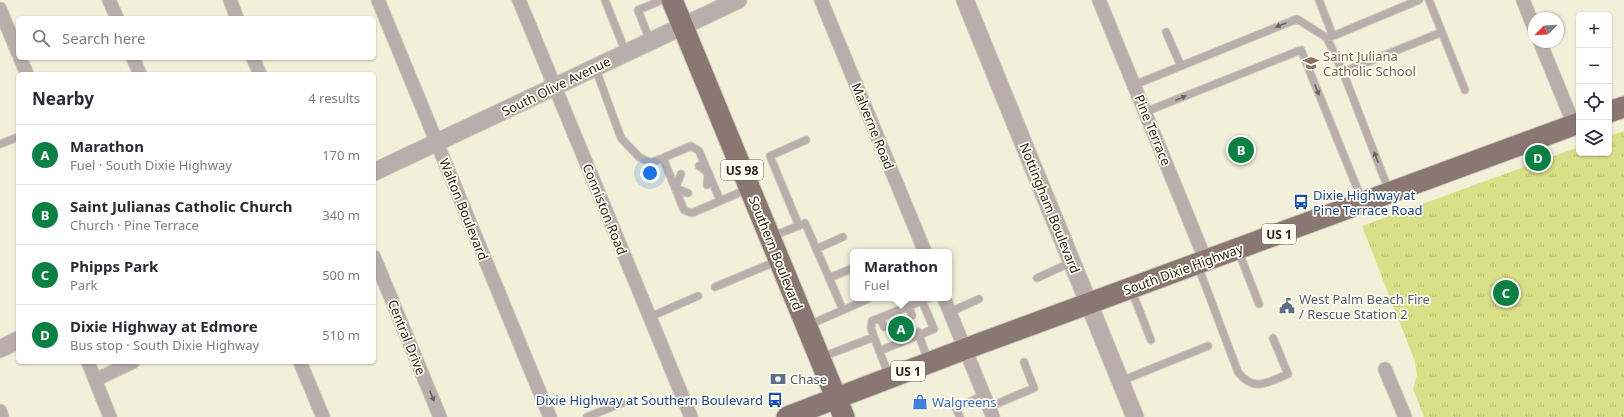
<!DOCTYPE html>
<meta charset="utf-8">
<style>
:root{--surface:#fff;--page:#f7f7f7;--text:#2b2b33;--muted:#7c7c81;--line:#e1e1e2;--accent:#0b8043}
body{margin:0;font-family:"Noto Sans",sans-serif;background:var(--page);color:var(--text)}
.controls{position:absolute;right:12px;top:12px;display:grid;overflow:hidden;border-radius:6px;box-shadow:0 1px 3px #0004}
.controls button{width:36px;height:36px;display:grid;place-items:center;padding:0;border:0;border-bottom:1px solid var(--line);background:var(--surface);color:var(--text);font:20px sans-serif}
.compass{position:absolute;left:1528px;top:12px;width:36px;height:36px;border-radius:50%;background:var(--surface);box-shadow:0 1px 3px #0004;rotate:246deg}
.you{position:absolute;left:650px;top:173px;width:14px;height:14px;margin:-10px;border:3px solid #fff;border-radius:50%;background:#1a73e8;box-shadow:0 0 0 6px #1a73e833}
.badge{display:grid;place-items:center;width:26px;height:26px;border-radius:50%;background:var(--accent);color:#fff;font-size:13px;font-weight:700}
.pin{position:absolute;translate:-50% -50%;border:2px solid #fff;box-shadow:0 1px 4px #0006}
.popup{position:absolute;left:850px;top:249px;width:102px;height:52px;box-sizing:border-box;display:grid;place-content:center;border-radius:6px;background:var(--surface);filter:drop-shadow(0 1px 3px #0005);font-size:13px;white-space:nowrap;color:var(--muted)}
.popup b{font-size:15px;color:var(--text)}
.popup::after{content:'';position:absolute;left:50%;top:100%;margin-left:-8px;border:8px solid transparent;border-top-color:var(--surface)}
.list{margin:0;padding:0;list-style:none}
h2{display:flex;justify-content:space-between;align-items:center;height:52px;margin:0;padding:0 16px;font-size:17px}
h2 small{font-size:13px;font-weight:400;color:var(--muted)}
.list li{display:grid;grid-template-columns:26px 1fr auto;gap:12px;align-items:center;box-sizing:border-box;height:60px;padding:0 16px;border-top:1px solid var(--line)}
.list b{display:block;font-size:15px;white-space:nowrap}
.list p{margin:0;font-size:13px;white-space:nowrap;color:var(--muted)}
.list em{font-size:13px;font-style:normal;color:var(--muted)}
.icon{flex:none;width:22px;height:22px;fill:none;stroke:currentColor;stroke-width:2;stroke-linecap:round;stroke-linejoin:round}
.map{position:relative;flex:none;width:1624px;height:417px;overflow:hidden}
.search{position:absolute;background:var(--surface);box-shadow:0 1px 3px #0004;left:16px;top:16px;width:360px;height:44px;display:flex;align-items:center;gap:10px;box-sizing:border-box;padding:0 14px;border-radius:6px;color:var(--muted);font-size:15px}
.panel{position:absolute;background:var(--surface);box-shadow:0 1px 3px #0004;left:16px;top:72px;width:360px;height:292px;border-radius:6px}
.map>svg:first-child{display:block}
</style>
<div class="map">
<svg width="1624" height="417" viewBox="0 0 1624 417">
<defs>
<pattern id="grass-tufts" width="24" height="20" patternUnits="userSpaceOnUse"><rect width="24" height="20" fill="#dae088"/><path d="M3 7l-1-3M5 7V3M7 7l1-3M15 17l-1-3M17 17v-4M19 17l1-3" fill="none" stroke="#bbc075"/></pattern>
</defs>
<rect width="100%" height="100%" fill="#f3f0da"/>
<path fill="url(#grass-tufts)" d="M 1624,131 L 1624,417 L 1424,417 L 1413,389 L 1417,375 L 1414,359 L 1362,226 L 1579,147 L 1579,153 L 1609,153 L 1609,136 Z"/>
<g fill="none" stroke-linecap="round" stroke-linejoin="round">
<defs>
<path id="service" d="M 605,0 L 626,53
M 1319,0 L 1333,36 L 1419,0
M 1429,0 L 1465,90
M 1166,32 L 1181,66
M 1333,36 L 1327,38 L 1343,72 L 1389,191
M 650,41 L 638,10 L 662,0
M 595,67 L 621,138 L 639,157 L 651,163 L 663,158 L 684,210 L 692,213 L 748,189
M 1343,72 L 1442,32
M 1134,85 L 1297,19 L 1327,38
M 1145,112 L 1301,50 L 1362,200
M 0,144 L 18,137
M 663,158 L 691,146 L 699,151 L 720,200
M 699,166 L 708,173 L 707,185
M 681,174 L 675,188 L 688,193
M 799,226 L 770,156 L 806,140
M 771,237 L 805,223 L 843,310
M 816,249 L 843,237
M 1238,250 L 1259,304
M 1198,266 L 1238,372 C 1254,393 1268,382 1288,374 L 1273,338
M 829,278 L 853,268
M 1037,278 L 1072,262
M 715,287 L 777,261
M 1131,289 L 1151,340
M 909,306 L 912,316
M 950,312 L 979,299
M 650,317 L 698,296
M 880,318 L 884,327
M 809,325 L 868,299
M 918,332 L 928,361
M 874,337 L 889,376
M 879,351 L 934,329 L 922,301
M 822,357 L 874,337 L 871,328 L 872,321 L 929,298
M 1121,381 L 1208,346
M 989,407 L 1034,388 L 1024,362
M 587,417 L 622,403
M 960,417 L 956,408 L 984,395"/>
<path id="minor" d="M 109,0 L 117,18
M 230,0 L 237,18
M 378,0 L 550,417
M 519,0 L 691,417
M 821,0 L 925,252
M 1099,0 L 1206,261
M 1523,0 L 1534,28
M 0,9 L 18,53
M 1540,42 L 1574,125
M 20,58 L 27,74
M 133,58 L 140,74
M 253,58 L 260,74
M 374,257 L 440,417
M 944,298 L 993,417
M 88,362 L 110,417
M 300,362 L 323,417
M 1385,369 L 1405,417
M 95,380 L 133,362
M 0,411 L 2,417"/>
<path id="tertiary" d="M 965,0 L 1135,417
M 374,172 L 738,0
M 0,349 L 18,340"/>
<path id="primary" d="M 672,0 L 844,417
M 1609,112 L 1624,107
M 787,417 L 965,349 L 1579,123"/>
</defs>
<use href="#service" stroke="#cecbb8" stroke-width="9"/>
<use href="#minor" stroke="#cecbb8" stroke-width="15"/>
<use href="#tertiary" stroke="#cecbb8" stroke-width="19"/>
<use href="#primary" stroke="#cecbb8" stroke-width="23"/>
<use href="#service" stroke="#b9aeac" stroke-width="7"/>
<use href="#minor" stroke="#b9aeac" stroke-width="13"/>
<use href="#tertiary" stroke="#b9aeac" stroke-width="17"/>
<use href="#primary" stroke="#8a7774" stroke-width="21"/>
</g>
<defs><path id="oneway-solid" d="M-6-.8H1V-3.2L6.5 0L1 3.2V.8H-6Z"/></defs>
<g fill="#69635d">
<use href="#oneway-solid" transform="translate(1281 25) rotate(158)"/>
<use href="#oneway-solid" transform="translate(1317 90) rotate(68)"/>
<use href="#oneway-solid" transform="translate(1181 98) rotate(-22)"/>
<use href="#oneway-solid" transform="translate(1376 157) rotate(-111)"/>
<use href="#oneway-solid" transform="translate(432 396) rotate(68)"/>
</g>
<defs>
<symbol id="school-bare" viewBox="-9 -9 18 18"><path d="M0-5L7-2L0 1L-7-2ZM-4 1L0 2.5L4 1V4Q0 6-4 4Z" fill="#8d6e63" stroke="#fffdf0" stroke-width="2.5" paint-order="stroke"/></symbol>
<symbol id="bus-bare" viewBox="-9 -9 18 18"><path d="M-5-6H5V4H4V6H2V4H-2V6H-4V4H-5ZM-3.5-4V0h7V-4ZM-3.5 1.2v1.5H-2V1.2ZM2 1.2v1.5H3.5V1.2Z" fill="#1a4fb4" stroke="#fffdf0" stroke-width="2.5" paint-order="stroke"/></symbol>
<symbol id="civic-bare" viewBox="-9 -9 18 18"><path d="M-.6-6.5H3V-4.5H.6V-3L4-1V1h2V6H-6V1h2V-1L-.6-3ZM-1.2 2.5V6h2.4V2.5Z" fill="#5c6f8a" stroke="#fffdf0" stroke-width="2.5" paint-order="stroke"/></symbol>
<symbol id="bank-bare" viewBox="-9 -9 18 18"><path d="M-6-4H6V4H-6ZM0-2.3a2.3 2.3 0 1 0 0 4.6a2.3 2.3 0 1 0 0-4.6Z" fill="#5c6f8a" stroke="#fffdf0" stroke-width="2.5" paint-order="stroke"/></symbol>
<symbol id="shop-bare" viewBox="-9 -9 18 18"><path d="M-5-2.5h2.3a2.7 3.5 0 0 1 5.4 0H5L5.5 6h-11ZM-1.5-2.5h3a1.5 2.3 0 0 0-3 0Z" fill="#3f7fe0" stroke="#fffdf0" stroke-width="2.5" paint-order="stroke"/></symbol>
</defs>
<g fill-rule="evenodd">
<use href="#school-bare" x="1300" y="52" width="22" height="22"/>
<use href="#bus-bare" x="1290" y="191" width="22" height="22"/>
<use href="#civic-bare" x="1276" y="295" width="22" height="22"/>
<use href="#bank-bare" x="767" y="368" width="22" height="22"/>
<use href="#bus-bare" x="764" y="389" width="22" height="22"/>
<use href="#shop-bare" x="909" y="391" width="22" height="22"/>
</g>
<g text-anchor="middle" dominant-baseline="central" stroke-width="3.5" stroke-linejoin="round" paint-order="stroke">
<g fill="#fffdf0" stroke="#68665c" stroke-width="1">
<rect x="721" y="160" width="42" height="20" rx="3"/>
<rect x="1262" y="224" width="34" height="20" rx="3"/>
<rect x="891" y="361" width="34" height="20" rx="3"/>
</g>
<g font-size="12" font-weight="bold" fill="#27251d">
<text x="742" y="170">US 98</text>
<text x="1279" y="234">US 1</text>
<text x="908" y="371">US 1</text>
</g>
<g font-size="13" fill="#785e54" stroke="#fffdf0" text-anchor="start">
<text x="1323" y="56">Saint Juliana<tspan x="1323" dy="15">Catholic School</tspan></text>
</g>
<g font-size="13" fill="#27251d" stroke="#fffdf0">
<text transform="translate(556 86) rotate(-26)">South Olive Avenue</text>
<text transform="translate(873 126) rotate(68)">Malverne Road</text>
<text transform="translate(1153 130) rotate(68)">Pine Terrace</text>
<text transform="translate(1050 208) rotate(68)">Nottingham Boulevard</text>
<text transform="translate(464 209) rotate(68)">Walton Boulevard</text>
<text transform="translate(605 209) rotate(68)">Conniston Road</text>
<text transform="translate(776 253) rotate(68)">Southern Boulevard</text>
<text transform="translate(1183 269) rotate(-20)">South Dixie Highway</text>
<text transform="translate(407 337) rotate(68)">Central Drive</text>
</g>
<g font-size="13" fill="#164399" stroke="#fffdf0" text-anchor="start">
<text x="1313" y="195">Dixie Highway at<tspan x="1313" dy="15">Pine Terrace Road</tspan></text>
<text x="763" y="400" text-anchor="end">Dixie Highway at Southern Boulevard</text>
</g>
<g font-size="13" fill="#4e5e75" stroke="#fffdf0" text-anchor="start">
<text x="1299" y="299">West Palm Beach Fire<tspan x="1299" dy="15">/ Rescue Station 2</tspan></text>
<text x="790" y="379">Chase</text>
</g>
<g font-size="13" fill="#366cbe" stroke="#fffdf0" text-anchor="start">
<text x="932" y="402">Walgreens</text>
</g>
</g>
</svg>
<div class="controls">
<button>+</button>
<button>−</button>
<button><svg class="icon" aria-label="locate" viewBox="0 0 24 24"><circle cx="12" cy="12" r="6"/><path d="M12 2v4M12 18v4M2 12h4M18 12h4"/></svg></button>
<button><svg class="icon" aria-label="layers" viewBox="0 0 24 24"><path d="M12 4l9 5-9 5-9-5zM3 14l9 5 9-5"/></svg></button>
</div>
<svg class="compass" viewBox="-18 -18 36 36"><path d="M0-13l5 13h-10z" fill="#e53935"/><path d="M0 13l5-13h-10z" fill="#7c7c81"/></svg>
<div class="you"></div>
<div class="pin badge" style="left:901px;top:329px">A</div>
<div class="popup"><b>Marathon</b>Fuel</div>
<div class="pin badge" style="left:1241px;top:150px">B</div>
<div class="pin badge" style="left:1506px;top:293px">C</div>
<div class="pin badge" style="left:1538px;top:158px">D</div>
<div class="search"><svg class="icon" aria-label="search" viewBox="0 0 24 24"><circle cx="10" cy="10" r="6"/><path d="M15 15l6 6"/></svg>Search here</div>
<section class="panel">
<h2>Nearby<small>4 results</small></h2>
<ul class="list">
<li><span class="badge">A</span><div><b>Marathon</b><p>Fuel · South Dixie Highway</p></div><em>170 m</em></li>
<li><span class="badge">B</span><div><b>Saint Julianas Catholic Church</b><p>Church · Pine Terrace</p></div><em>340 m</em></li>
<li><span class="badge">C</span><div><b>Phipps Park</b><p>Park</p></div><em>500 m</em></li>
<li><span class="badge">D</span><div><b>Dixie Highway at Edmore</b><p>Bus stop · South Dixie Highway</p></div><em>510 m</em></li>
</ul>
</section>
</div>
